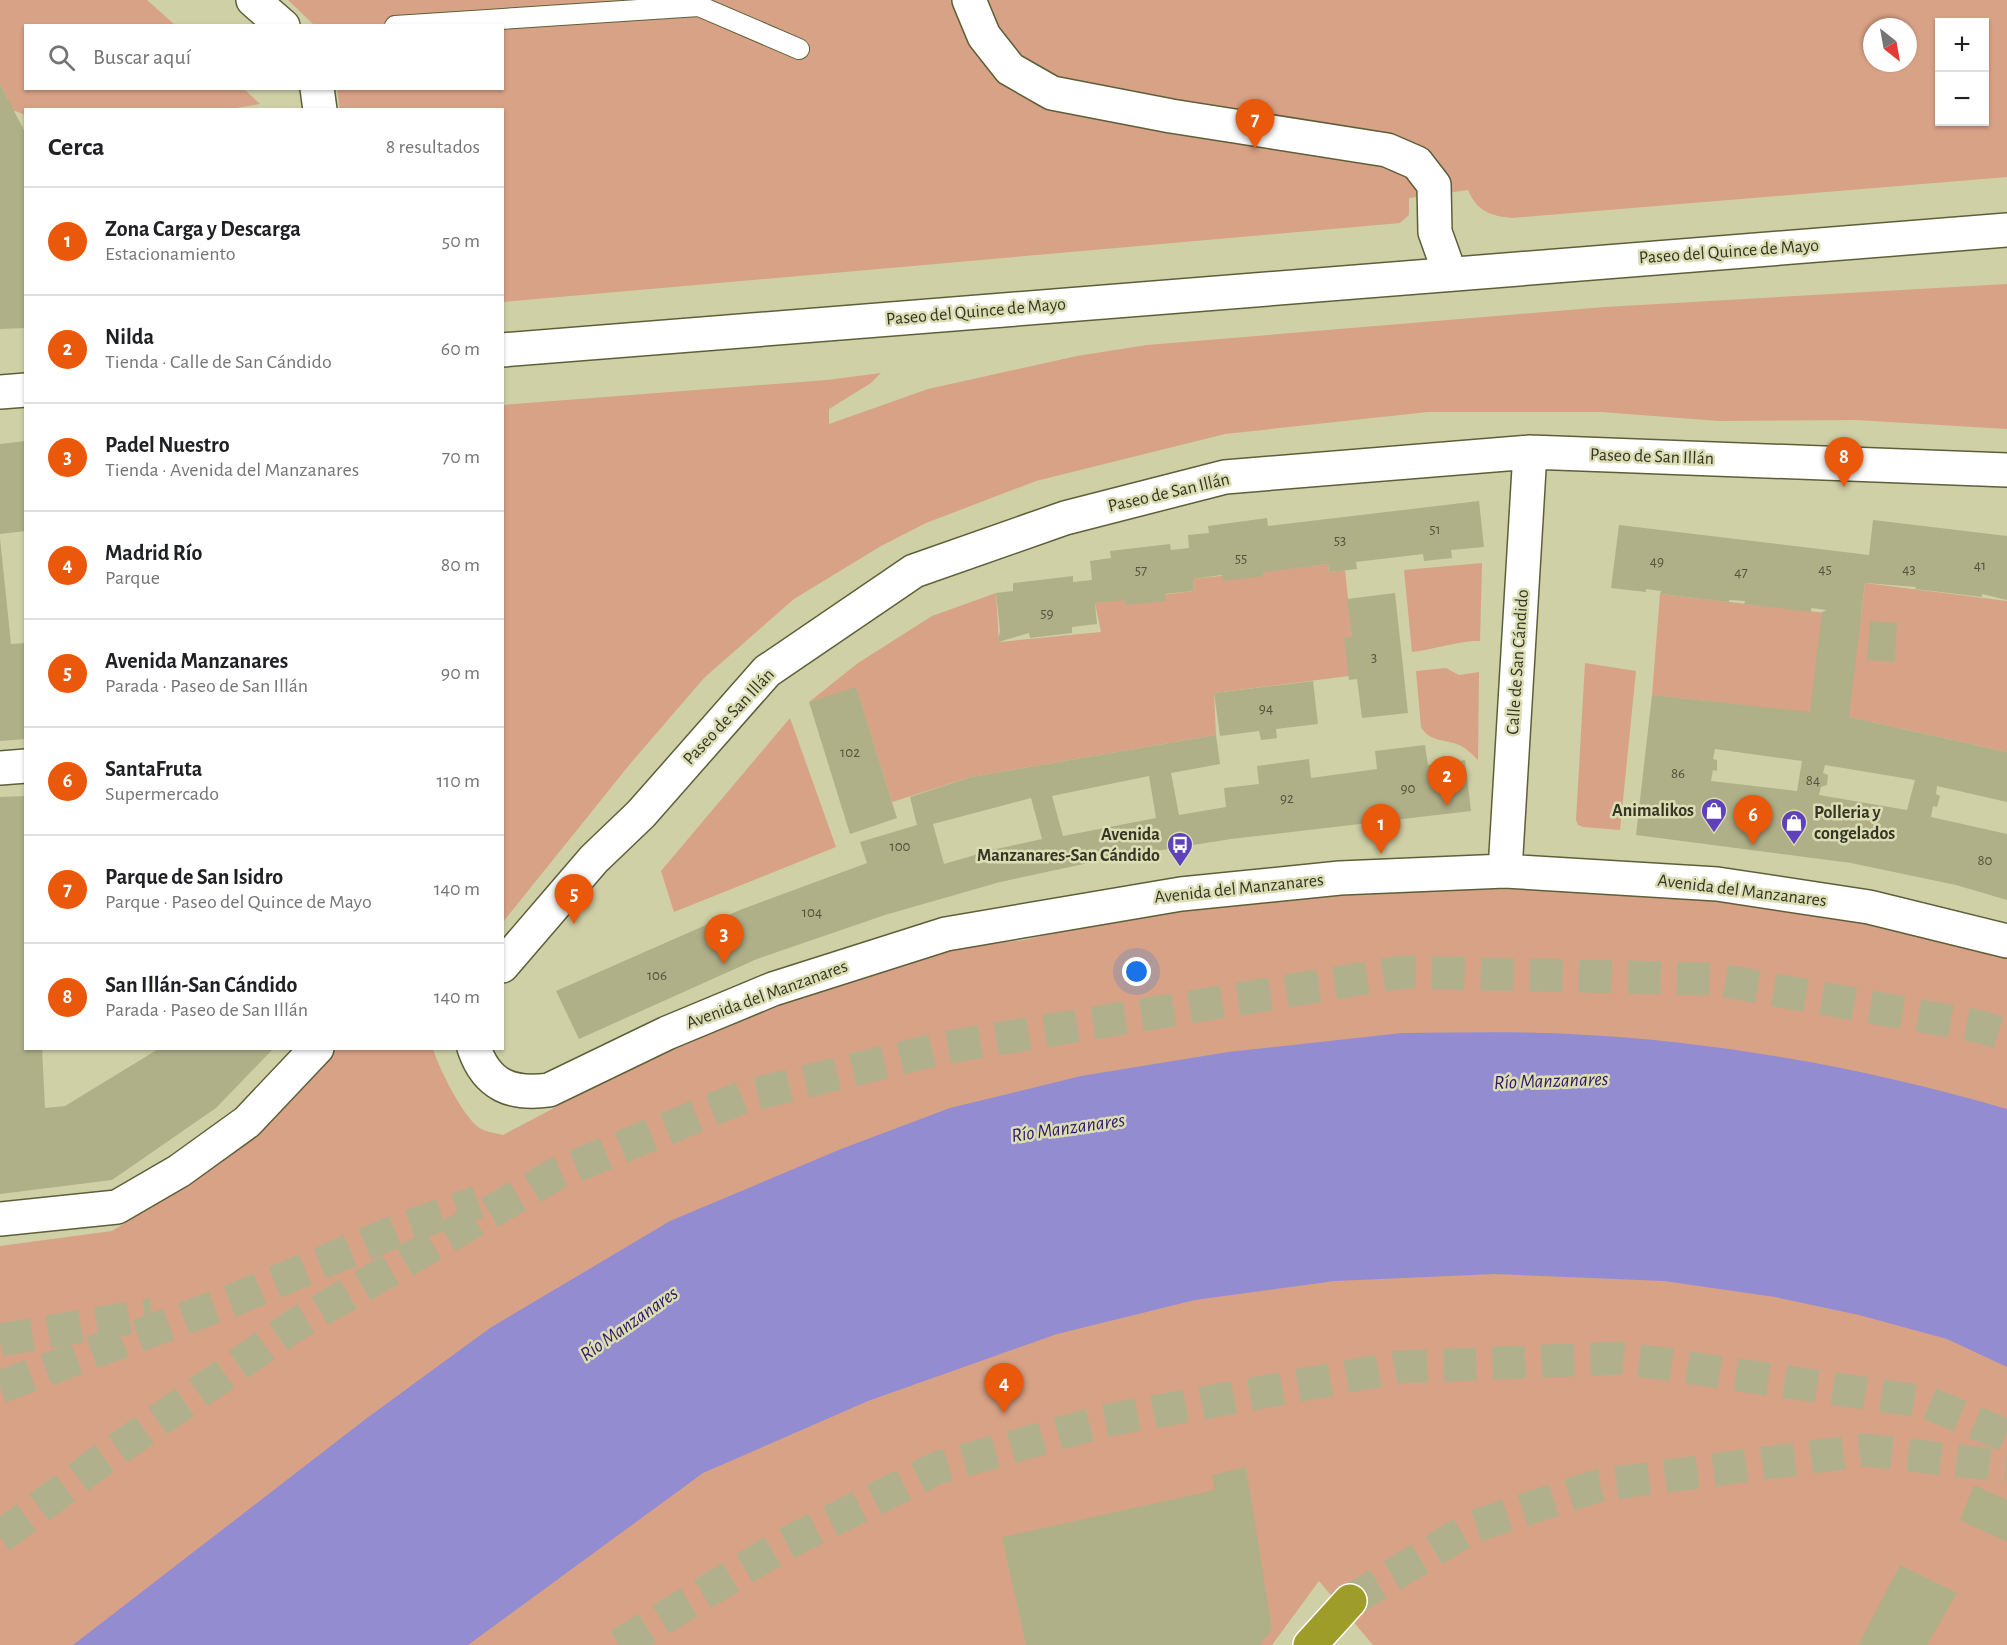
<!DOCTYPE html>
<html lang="es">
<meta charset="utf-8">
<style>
:root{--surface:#fff;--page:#f6f6f6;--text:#202124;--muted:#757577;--line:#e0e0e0;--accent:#ea580c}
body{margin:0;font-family:"Alegreya Sans",sans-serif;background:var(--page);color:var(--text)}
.controls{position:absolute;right:18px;top:18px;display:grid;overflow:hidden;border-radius:0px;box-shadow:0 2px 4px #0004}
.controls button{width:54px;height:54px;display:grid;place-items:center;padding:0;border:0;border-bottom:2px solid var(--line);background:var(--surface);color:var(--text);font:30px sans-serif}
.compass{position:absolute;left:1863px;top:18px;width:54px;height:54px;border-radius:50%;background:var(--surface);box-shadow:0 2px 4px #0004;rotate:149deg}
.you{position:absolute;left:1137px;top:972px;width:21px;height:21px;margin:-15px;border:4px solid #fff;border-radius:50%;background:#1a73e8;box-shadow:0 0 0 9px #1a73e833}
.badge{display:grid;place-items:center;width:39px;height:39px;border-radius:50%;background:var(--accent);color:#fff;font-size:20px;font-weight:700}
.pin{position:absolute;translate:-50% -50px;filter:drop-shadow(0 2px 3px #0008)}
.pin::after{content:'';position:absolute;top:32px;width:21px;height:18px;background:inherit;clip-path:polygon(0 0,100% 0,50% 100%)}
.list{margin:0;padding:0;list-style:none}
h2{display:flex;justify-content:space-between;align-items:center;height:78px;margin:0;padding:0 24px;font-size:26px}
h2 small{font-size:20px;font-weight:400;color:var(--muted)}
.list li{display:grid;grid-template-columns:39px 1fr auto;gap:18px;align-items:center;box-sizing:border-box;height:108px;padding:0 24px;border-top:2px solid var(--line)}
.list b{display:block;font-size:22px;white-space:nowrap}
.list p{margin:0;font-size:20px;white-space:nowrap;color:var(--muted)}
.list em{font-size:20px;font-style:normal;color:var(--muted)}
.icon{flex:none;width:33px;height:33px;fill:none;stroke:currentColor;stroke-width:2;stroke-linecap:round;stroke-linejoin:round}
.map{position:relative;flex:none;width:2007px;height:1645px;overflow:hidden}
.search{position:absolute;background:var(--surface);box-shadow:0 2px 4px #0004;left:24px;top:24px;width:480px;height:66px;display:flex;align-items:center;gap:15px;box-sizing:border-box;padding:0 21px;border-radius:0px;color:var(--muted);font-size:22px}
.panel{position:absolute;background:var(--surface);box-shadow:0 2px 4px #0004;left:24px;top:108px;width:480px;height:942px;border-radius:0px}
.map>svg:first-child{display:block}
</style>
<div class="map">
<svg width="2007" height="1645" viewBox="0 0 2007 1645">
<rect width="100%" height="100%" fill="#cfd0a6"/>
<path fill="#d8a286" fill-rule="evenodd" d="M 0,0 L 147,0 L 175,25 L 26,26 L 26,88 L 244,89 L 260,104 L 224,110 L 26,110 L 25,115 L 13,110 L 0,84 Z
M 288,0 L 2007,0 L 2007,177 L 1512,218 C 1490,216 1477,211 1468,190 L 1409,198 L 1409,215 L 1400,223 L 503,302 L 502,110 L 340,109 L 337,89 L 502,88 L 502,26 L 314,25 ZM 1940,22 L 1984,22 L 1984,122 L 1940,122 ZM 1872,27 L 1908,27 L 1908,63 L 1872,63 Z
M 2007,284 L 2007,429 L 1856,420 L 1719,421 L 1601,412 L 1428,412 L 1225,434 L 1036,481 L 926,523 L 881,546 L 794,599 L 704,678 L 630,764 L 503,922 L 503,405 L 827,380 L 881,373 L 871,383 L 829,409 L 829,424 L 928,389 L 1077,356 L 1147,345 L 1605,307 Z
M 1482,563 L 1480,641 C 1457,641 1436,649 1412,652 L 1404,570 Z
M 1328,564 L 1329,572 L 1345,570 L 1352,637 L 1349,676 L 1214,693 L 1216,735 L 971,777 L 892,802 L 856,688 L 809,702 L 858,663 L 932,616 L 996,593 L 999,642 L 1101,632 L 1095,603 L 1194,591 L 1193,579 Z
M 1865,583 L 2007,601 L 2007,752 L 1849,717 L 1652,695 L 1660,594 L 1861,617 Z
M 1585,663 L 1636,671 L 1620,830 L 1583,827 L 1578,825 L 1576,820 Z
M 1446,668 L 1459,675 L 1479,672 L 1478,760 C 1472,754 1466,748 1459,745 C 1445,739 1429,742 1421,727 L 1416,671 Z
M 790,718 L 836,847 L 674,912 L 661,871 Z
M 1424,889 L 1629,890 L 1883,920 L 2007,954 L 2007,1645 L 1373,1645 L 1319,1581 L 1272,1645 L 0,1645 L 0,1246 L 112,1231 L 213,1167 L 329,1049 L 433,1049 C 439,1068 463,1118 481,1129 C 487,1132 496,1133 503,1135 L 645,1060 L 754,1012 L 948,949 L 1024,940 L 1174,907 L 1268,896 Z"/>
<path fill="#948cd1" d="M 1402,1033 C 1458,1033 1514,1031 1570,1034 C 1717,1041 1866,1068 2007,1109 L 2007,1367 L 1947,1339 L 1859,1315 L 1775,1297 L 1664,1281 L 1495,1274 L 1335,1281 L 1195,1300 L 1057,1334 L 868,1401 L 703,1473 L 468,1645 L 73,1645 L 367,1418 L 490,1328 L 670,1221 L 841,1149 L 950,1108 L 1081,1076 L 1228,1052 Z"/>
<path fill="#afb088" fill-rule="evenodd" d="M 0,84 L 26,134 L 26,328 L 0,329 Z
M 26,441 L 26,531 L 0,534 L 0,444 Z
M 1479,501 L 1484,547 L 1451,550 L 1452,558 L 1424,561 L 1423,554 L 1356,562 L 1357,569 L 1329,572 L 1328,564 L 1263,572 L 1263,576 L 1223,581 L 1222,575 L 1193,579 L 1194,591 L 1165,594 L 1166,601 L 1125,605 L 1125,600 L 1095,603 L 1097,624 L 1072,627 L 1072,633 L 1030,638 L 1029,633 L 998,642 L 1000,631 L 996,593 L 1013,591 L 1013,583 L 1073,576 L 1073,582 L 1092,580 L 1090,561 L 1111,558 L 1110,551 L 1170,544 L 1171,550 L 1189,548 L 1188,535 L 1209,533 L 1208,526 L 1267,518 L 1268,526 Z
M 1873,520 L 2007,536 L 2007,600 L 1982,594 L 1982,597 L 1915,589 L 1916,587 L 1865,583 L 1849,717 L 2007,752 L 2007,802 L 1937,786 L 1936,794 L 1940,796 L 1937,807 L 1933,806 L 1931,817 L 2007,834 L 2007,900 L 1956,885 L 1851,863 L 1636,835 L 1652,695 L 1810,712 L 1822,612 L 1827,610 L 1811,608 L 1811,612 L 1744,604 L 1745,601 L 1729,600 L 1729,602 L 1660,594 L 1661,591 L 1646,589 L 1646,592 L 1611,588 L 1619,525 L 1869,555 ZM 1715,749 L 1802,761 L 1797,791 L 1711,781 L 1713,770 L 1717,771 L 1717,760 L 1713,759 ZM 1825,765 L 1915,780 L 1907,810 L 1819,795 L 1821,787 L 1827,785 L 1828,775 L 1823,773 Z
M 0,538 L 11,644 L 26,643 L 26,739 L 0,741 Z
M 1395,593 L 1408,713 L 1362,718 L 1357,679 L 1349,680 L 1344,638 L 1352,637 L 1347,599 Z
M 1870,621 L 1897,623 L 1895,662 L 1867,660 Z
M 1313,681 L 1318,724 L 1276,729 L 1277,738 L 1261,740 L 1259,731 L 1220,736 L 1214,693 Z
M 856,687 L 897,818 L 850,834 L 809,702 Z
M 1216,735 L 1220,764 L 1171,773 L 1179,815 L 1226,807 L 1224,788 L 1259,784 L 1257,766 L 1309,759 L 1311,778 L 1377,769 L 1375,751 L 1425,745 L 1428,765 L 1465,760 L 1471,811 L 1231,839 L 1112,858 L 1000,882 L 885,915 L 757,959 L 579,1039 L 556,991 L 740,910 L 867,863 L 860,842 L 917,825 L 910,797 L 971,777 ZM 1149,776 L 1156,818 L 1063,836 L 1052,796 ZM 1031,798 L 1042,839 L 992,850 L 944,864 L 933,824 Z
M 26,796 L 26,1048 L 42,1048 L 45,1108 L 65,1106 L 160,1048 L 274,1048 L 216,1108 L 112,1180 L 0,1194 L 0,797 Z
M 1246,1467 L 1272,1630 L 1259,1645 L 1026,1645 L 1002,1537 L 1215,1490 L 1212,1475 Z
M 1974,1485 L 2007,1500 L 2007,1542 L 1960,1520 Z
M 1900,1565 L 1957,1593 L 1927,1645 L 1858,1645 Z"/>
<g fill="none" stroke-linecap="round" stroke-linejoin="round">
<path stroke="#b0b18c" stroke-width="33" stroke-dasharray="33 16" stroke-linecap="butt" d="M 0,1340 L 152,1314
M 0,1387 L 231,1301 L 401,1229 L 478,1202
M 0,1537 L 102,1460 L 295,1325 L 556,1174 L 743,1097 L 942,1048 L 1402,972 L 1714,979 L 1977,1026 L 2007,1035
M 1350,1601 L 1472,1527 L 1600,1485 L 1865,1450 L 2007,1466
M 619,1645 L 783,1545 L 937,1468 L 1104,1421 L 1400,1367 L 1622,1358 L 1926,1402 L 2007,1436"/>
<defs>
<path id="service" d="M 395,26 L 699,6 L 799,49"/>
<path id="minor" d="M 253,0 L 283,26
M 969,0 L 984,36 L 1010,69 L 1052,93 L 1171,116 L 1387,150 L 1417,163 L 1434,185 L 1435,232 L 1450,274
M 317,88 L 320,110
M 0,768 L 26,766
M 1505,871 L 1530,452
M 502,966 L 594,859 L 641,814 L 767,671 L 914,571 L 1065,518 L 1225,477 L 1530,452 L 2007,470
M 474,1048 C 487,1086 512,1095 549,1090 L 667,1033 L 773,989 L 946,934 L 1181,894 L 1340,878 L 1505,871 L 1717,884 L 1869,907 L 2007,941
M 0,1219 L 117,1207 L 179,1171 L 247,1122 L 317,1048"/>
<path id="tertiary" d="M 502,350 L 2007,230
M 0,392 L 26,390"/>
<path id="motorway" d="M 1310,1645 L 1350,1601"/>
</defs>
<use href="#service" stroke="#5e5f39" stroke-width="22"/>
<use href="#minor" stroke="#5e5f39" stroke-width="36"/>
<use href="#tertiary" stroke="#5e5f39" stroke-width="36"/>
<use href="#motorway" stroke="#fff" stroke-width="36"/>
<use href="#service" stroke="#fff" stroke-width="20"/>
<use href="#minor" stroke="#fff" stroke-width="33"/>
<use href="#tertiary" stroke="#fff" stroke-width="33"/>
<use href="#motorway" stroke="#9f9d2a" stroke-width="33"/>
</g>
<defs>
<symbol id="shop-pin" viewBox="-11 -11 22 30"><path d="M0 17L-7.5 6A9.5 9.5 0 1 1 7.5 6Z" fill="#5f42bb" stroke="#dbddb3"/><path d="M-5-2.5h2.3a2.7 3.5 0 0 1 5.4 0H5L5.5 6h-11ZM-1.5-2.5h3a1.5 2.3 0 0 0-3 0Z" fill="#fff"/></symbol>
<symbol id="bus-pin" viewBox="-11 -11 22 30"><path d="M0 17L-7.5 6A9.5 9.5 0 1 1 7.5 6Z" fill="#5f42bb" stroke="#dbddb3"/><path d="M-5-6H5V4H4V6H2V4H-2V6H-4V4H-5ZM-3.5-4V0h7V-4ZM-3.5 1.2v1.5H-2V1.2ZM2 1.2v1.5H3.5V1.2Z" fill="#fff"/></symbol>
</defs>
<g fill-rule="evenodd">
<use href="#shop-pin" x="1699" y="796" width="30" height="40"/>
<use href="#shop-pin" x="1779" y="808" width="30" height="40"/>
<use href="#bus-pin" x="1165" y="830" width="30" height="40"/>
</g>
<g text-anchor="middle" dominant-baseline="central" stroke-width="5" stroke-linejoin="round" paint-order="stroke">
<g font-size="15" fill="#54543e">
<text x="1435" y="529">51</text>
<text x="1340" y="540">53</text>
<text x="1241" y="558">55</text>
<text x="1657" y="561">49</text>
<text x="1980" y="565">41</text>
<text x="1825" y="569">45</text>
<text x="1909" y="569">43</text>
<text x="1141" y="570">57</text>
<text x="1741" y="572">47</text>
<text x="1047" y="613">59</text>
<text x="1374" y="657">3</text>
<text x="1266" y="708">94</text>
<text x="850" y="752">102</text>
<text x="1678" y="773">86</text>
<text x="1813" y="780">84</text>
<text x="1408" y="788">90</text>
<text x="1287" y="798">92</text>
<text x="900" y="846">100</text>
<text x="1985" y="860">80</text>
<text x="812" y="912">104</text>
<text x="657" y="975">106</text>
</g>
<g font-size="18" fill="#363626" stroke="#dbddb3">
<text transform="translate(1729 252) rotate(-4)">Paseo del Quince de Mayo</text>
<text transform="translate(976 312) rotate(-5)">Paseo del Quince de Mayo</text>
<text transform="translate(1652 457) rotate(2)">Paseo de San Illán</text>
<text transform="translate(1169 493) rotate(-13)">Paseo de San Illán</text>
<text transform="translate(1518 662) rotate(-86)">Calle de San Cándido</text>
<text transform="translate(729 717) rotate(-47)">Paseo de San Illán</text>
<text transform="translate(1239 889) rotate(-6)">Avenida del Manzanares</text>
<text transform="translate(1742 891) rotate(7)">Avenida del Manzanares</text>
<text transform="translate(767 995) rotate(-20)">Avenida del Manzanares</text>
</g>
<g font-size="18" font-weight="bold" fill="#363626" stroke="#dbddb3" text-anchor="end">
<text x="1694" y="811">Animalikos</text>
<text x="1814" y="813" text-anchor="start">Polleria y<tspan x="1814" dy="21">congelados</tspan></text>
<text x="1160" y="835">Avenida<tspan x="1160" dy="21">Manzanares-San Cándido</tspan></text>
</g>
<g font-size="20" font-style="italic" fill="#30196a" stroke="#dbddb3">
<text transform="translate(1551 1081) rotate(-2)">Río Manzanares</text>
<text transform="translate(1068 1128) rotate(-8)">Río Manzanares</text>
<text transform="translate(629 1324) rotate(-35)">Río Manzanares</text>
</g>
</g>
</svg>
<div class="controls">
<button>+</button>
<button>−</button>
</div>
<svg class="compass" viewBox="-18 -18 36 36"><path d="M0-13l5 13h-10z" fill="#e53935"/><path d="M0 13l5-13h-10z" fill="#757577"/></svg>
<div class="you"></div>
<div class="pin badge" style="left:1381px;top:854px">1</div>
<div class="pin badge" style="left:1447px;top:806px">2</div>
<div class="pin badge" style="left:724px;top:964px">3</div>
<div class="pin badge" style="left:1004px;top:1413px">4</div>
<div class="pin badge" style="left:574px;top:924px">5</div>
<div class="pin badge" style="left:1753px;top:845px">6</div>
<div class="pin badge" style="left:1255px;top:149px">7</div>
<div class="pin badge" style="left:1844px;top:487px">8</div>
<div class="search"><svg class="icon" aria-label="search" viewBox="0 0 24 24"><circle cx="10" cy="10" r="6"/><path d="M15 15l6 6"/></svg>Buscar aquí</div>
<section class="panel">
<h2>Cerca<small>8 resultados</small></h2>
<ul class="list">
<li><span class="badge">1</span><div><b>Zona Carga y Descarga</b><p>Estacionamiento</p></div><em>50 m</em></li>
<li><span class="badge">2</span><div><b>Nilda</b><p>Tienda · Calle de San Cándido</p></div><em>60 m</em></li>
<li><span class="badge">3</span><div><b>Padel Nuestro</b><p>Tienda · Avenida del Manzanares</p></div><em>70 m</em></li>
<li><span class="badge">4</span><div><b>Madrid Río</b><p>Parque</p></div><em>80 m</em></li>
<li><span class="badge">5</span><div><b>Avenida Manzanares</b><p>Parada · Paseo de San Illán</p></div><em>90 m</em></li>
<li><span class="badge">6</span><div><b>SantaFruta</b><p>Supermercado</p></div><em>110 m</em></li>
<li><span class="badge">7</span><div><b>Parque de San Isidro</b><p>Parque · Paseo del Quince de Mayo</p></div><em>140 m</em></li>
<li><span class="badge">8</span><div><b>San Illán-San Cándido</b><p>Parada · Paseo de San Illán</p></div><em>140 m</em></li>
</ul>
</section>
</div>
